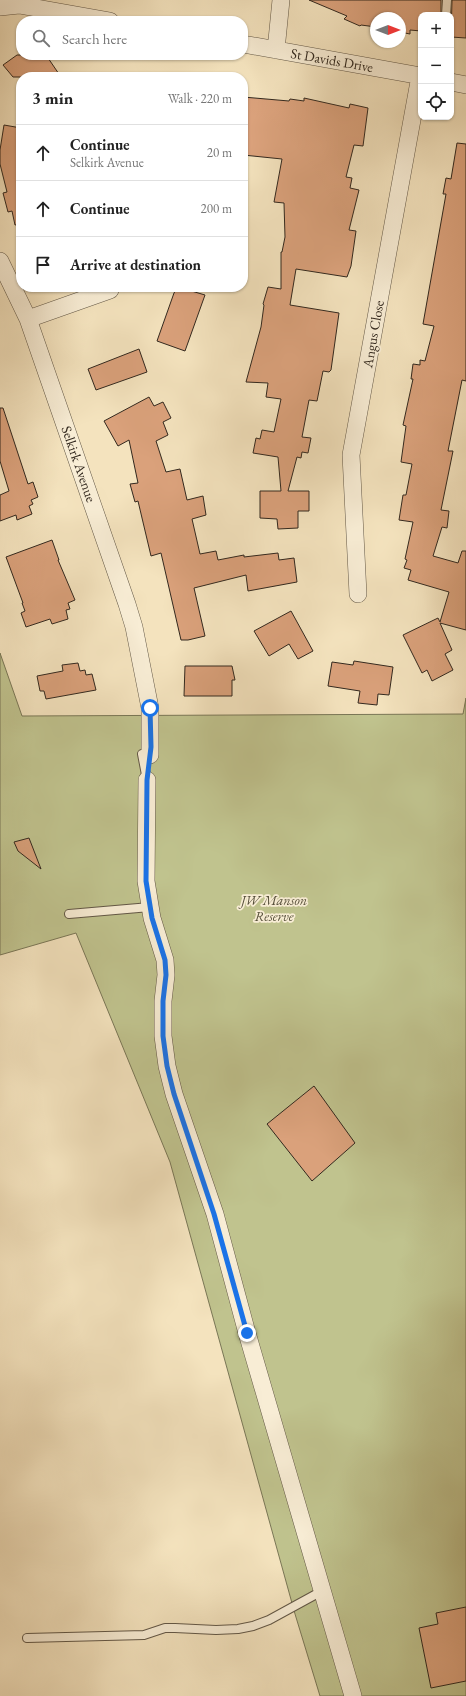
<!DOCTYPE html>
<meta charset="utf-8">
<style>
:root{--surface:#fff;--page:#f2f2f2;--text:#222;--muted:#767676;--line:#e0e0e0}
body{margin:0;font-family:"EB Garamond",serif;background:var(--page);color:var(--text)}
.controls{position:absolute;right:12px;top:12px;display:grid;overflow:hidden;border-radius:8px;box-shadow:0 1px 3px #0004}
.controls button{width:36px;height:36px;display:grid;place-items:center;padding:0;border:0;border-bottom:1px solid var(--line);background:var(--surface);color:var(--text);font:20px sans-serif}
.compass{position:absolute;left:370px;top:12px;width:36px;height:36px;border-radius:50%;background:var(--surface);box-shadow:0 1px 3px #0004;rotate:90deg}
.stop{position:absolute;width:12px;height:12px;margin:-9px;border:3px solid #1a73e8;border-radius:50%;background:#fff}
.stop.end{background:#1a73e8;border-color:#fff;box-shadow:0 1px 4px #0008}
.list{margin:0;padding:0;list-style:none}
h2{display:flex;justify-content:space-between;align-items:center;height:52px;margin:0;padding:0 16px;font-size:17px}
h2 small{font-size:13px;font-weight:400;color:var(--muted)}
.list li{display:grid;grid-template-columns:26px 1fr auto;gap:12px;align-items:center;box-sizing:border-box;height:56px;padding:0 16px;border-top:1px solid var(--line)}
.list b{display:block;font-size:15px;white-space:nowrap}
.list p{margin:0;font-size:13px;white-space:nowrap;color:var(--muted)}
.list em{font-size:13px;font-style:normal;color:var(--muted)}
.icon{flex:none;width:22px;height:22px;fill:none;stroke:currentColor;stroke-width:2;stroke-linecap:round;stroke-linejoin:round}
.map{position:relative;flex:none;width:466px;height:1696px;overflow:hidden}
.search{position:absolute;background:var(--surface);box-shadow:0 1px 3px #0004;left:16px;top:16px;width:232px;height:44px;display:flex;align-items:center;gap:10px;box-sizing:border-box;padding:0 14px;border-radius:16px;color:var(--muted);font-size:15px}
.panel{position:absolute;background:var(--surface);box-shadow:0 1px 3px #0004;left:16px;top:72px;width:232px;height:220px;border-radius:16px}
.map>svg:first-child{display:block}
</style>
<div class="map">
<svg width="466" height="1696" viewBox="0 0 466 1696">
<rect width="100%" height="100%" fill="#f4e3be"/>
<filter id="stains"><feTurbulence type="fractalNoise" baseFrequency=".005" numOctaves="4"/><feColorMatrix values="0 0 0 0 .2 0 0 0 0 .09 0 0 0 0 .02 0 0 0 .5 -.17"/></filter>
<radialGradient id="worn" r=".72"><stop offset=".6" stop-color="#630" stop-opacity="0"/><stop offset="1" stop-color="#630" stop-opacity=".3"/></radialGradient>
<path fill="#c0c38e" stroke="#797656" d="M 0,653 L 22,716 L 463,714 L 466,698 L 466,1696 L 320,1696 L 295,1614 L 170,1162 L 76,933 L 0,955 Z"/>
<path fill="#daa17b" stroke="#32281e" d="M 309,0 L 441,0 L 441,15 L 421,15 L 421,31 L 410,30 L 410,34 L 400,32 L 400,18 L 376,18 L 376,27 L 361,25 L 360,26 L 344,19 L 347,16 Z
M 452,0 L 466,0 L 466,38 L 451,37 Z
M 17,55 L 46,55 L 61,77 L 13,77 L 3,65 Z
M 243,97 L 289,101 L 290,99 L 304,101 L 304,98 L 349,108 L 350,104 L 368,108 L 363,146 L 354,145 L 346,177 L 352,178 L 350,188 L 359,190 L 349,230 L 356,231 L 351,266 L 347,277 L 296,269 L 290,305 L 339,313 L 331,370 L 329,372 L 323,371 L 317,401 L 309,400 L 302,437 L 311,438 L 308,453 L 302,452 L 301,458 L 297,457 L 288,491 L 309,491 L 309,511 L 298,511 L 298,528 L 278,529 L 277,519 L 260,518 L 260,491 L 281,491 L 278,457 L 253,453 L 256,438 L 260,439 L 262,430 L 274,432 L 281,399 L 266,397 L 268,383 L 246,382 L 261,327 L 264,305 L 263,304 L 268,287 L 281,289 L 281,252 L 282,252 L 285,237 L 284,203 L 274,202 L 282,159 L 243,155 Z
M 4,125 L 21,128 L 21,224 L 15,225 L 12,211 L 8,212 L 3,193 L 7,192 L 0,164 L 0,150 Z
M 457,143 L 466,144 L 466,381 L 462,380 L 448,451 L 453,451 L 441,510 L 449,511 L 447,528 L 442,527 L 433,556 L 458,563 L 462,551 L 466,551 L 466,630 L 440,623 L 452,650 L 445,654 L 453,670 L 432,681 L 427,670 L 422,673 L 403,635 L 438,618 L 440,622 L 449,592 L 408,580 L 411,570 L 404,568 L 407,560 L 405,559 L 413,522 L 399,520 L 403,495 L 406,495 L 412,464 L 401,462 L 406,426 L 403,425 L 413,379 L 411,379 L 413,364 L 420,365 L 420,360 L 425,361 L 434,326 L 423,324 L 446,194 L 443,194 L 446,178 L 451,179 Z
M 178,287 L 205,295 L 185,351 L 157,341 L 174,293 Z
M 139,349 L 147,372 L 96,390 L 88,369 Z
M 149,397 L 154,406 L 163,402 L 171,418 L 163,422 L 168,435 L 156,441 L 166,472 L 180,469 L 187,500 L 203,496 L 206,515 L 192,519 L 200,554 L 216,551 L 218,560 L 244,555 L 244,557 L 278,553 L 279,560 L 294,558 L 297,582 L 248,591 L 246,575 L 194,588 L 205,636 L 188,640 L 181,640 L 161,553 L 151,556 L 138,501 L 135,502 L 130,484 L 138,483 L 129,440 L 118,446 L 104,421 Z
M 0,408 L 3,408 L 28,484 L 33,482 L 38,497 L 31,500 L 33,504 L 29,506 L 32,514 L 17,520 L 16,515 L 0,521 L 0,495 L 9,491 L 0,461 Z
M 52,540 L 59,560 L 58,560 L 75,600 L 68,603 L 70,609 L 66,610 L 68,619 L 52,624 L 50,619 L 26,627 L 21,613 L 25,611 L 22,603 L 23,603 L 6,557 Z
M 291,611 L 313,651 L 298,659 L 289,644 L 269,656 L 254,631 Z
M 354,661 L 393,667 L 389,695 L 378,694 L 377,705 L 358,703 L 360,691 L 328,686 L 332,662 L 353,665 Z
M 78,663 L 80,671 L 85,670 L 86,675 L 92,674 L 96,690 L 46,699 L 44,691 L 40,691 L 37,676 L 63,671 L 62,665 Z
M 185,666 L 232,666 L 235,680 L 232,680 L 232,696 L 184,696 Z
M 29,838 L 41,869 L 18,851 L 14,842 Z
M 314,1086 L 355,1143 L 312,1181 L 267,1124 Z
M 466,1607 L 466,1681 L 431,1688 L 419,1628 L 438,1624 L 436,1613 Z"/>
<g fill="none" stroke-linecap="round" stroke-linejoin="round">
<defs>
<path id="lane" d="M 446,15 L 447,0
M 142,754 L 147,780
M 69,914 L 150,907
M 27,1638 L 144,1635 L 165,1628 L 175,1628 L 216,1630 L 238,1629 L 253,1626 L 269,1620 L 322,1591"/>
<path id="street" d="M 0,7 L 19,5 L 110,21
M 243,44 L 421,76
M 276,50 L 281,0
M 451,82 L 466,85
M 0,261 L 28,319 L 127,604 L 134,627 L 150,708 L 150,755
M 28,319 L 110,290
M 358,594 L 351,455 L 420,76
M 147,780 L 146,881 L 152,918 L 165,960 L 166,975 L 163,1001 L 163,1036 L 167,1066 L 174,1094 L 215,1214 L 247,1333 L 353,1696"/>
</defs>
<use href="#lane" stroke="#625746" stroke-width="10"/>
<use href="#street" stroke="#625746" stroke-width="18"/>
<use href="#lane" stroke="#f8edd5" stroke-width="8"/>
<use href="#street" stroke="#f8edd5" stroke-width="17"/>
</g>
<g fill="none" stroke-linecap="round" stroke-linejoin="round">
<path stroke="#1a73e8" stroke-width="5" d="M 150,708 L 151,747 L 147,780 L 146,881 L 152,918 L 165,960 L 166,975 L 163,1001 L 163,1036 L 167,1066 L 174,1094 L 214,1214 L 247,1333"/>
</g>
<g text-anchor="middle" dominant-baseline="central" stroke-width="3.5" stroke-linejoin="round" paint-order="stroke">
<g font-size="14" fill="#32281e" stroke="#f8edd5">
<text transform="translate(332 60) rotate(10)">St Davids Drive</text>
<text transform="translate(373 334) rotate(-80)">Angus Close</text>
<text transform="translate(79 464) rotate(71)">Selkirk Avenue</text>
</g>
<g font-size="14" font-style="italic" fill="#564f3a" stroke="#f8edd5">
<text x="274" y="900">JW Manson<tspan x="274" dy="16">Reserve</tspan></text>
</g>
</g>
<rect width="100%" height="100%" filter="url(#stains)"/>
<rect width="100%" height="100%" fill="url(#worn)"/>
</svg>
<div class="controls">
<button>+</button>
<button>−</button>
<button><svg class="icon" aria-label="locate" viewBox="0 0 24 24"><circle cx="12" cy="12" r="6"/><path d="M12 2v4M12 18v4M2 12h4M18 12h4"/></svg></button>
</div>
<svg class="compass" viewBox="-18 -18 36 36"><path d="M0-13l5 13h-10z" fill="#e53935"/><path d="M0 13l5-13h-10z" fill="#767676"/></svg>
<div class="stop" style="left:150px;top:708px"></div>
<div class="stop end" style="left:247px;top:1333px"></div>
<div class="search"><svg class="icon" aria-label="search" viewBox="0 0 24 24"><circle cx="10" cy="10" r="6"/><path d="M15 15l6 6"/></svg>Search here</div>
<section class="panel">
<h2>3 min<small>Walk · 220 m</small></h2>
<ul class="list">
<li><svg class="icon" aria-label="ahead" viewBox="0 0 24 24"><path d="M12 20V5M6 11l6-6 6 6"/></svg><div><b>Continue</b><p>Selkirk Avenue</p></div><em>20 m</em></li>
<li><svg class="icon" aria-label="ahead" viewBox="0 0 24 24"><path d="M12 20V5M6 11l6-6 6 6"/></svg><div><b>Continue</b></div><em>200 m</em></li>
<li><svg class="icon" aria-label="arrive" viewBox="0 0 24 24"><path d="M6 21V4h12l-3 4 3 4H6"/></svg><div><b>Arrive at destination</b></div></li>
</ul>
</section>
</div>
